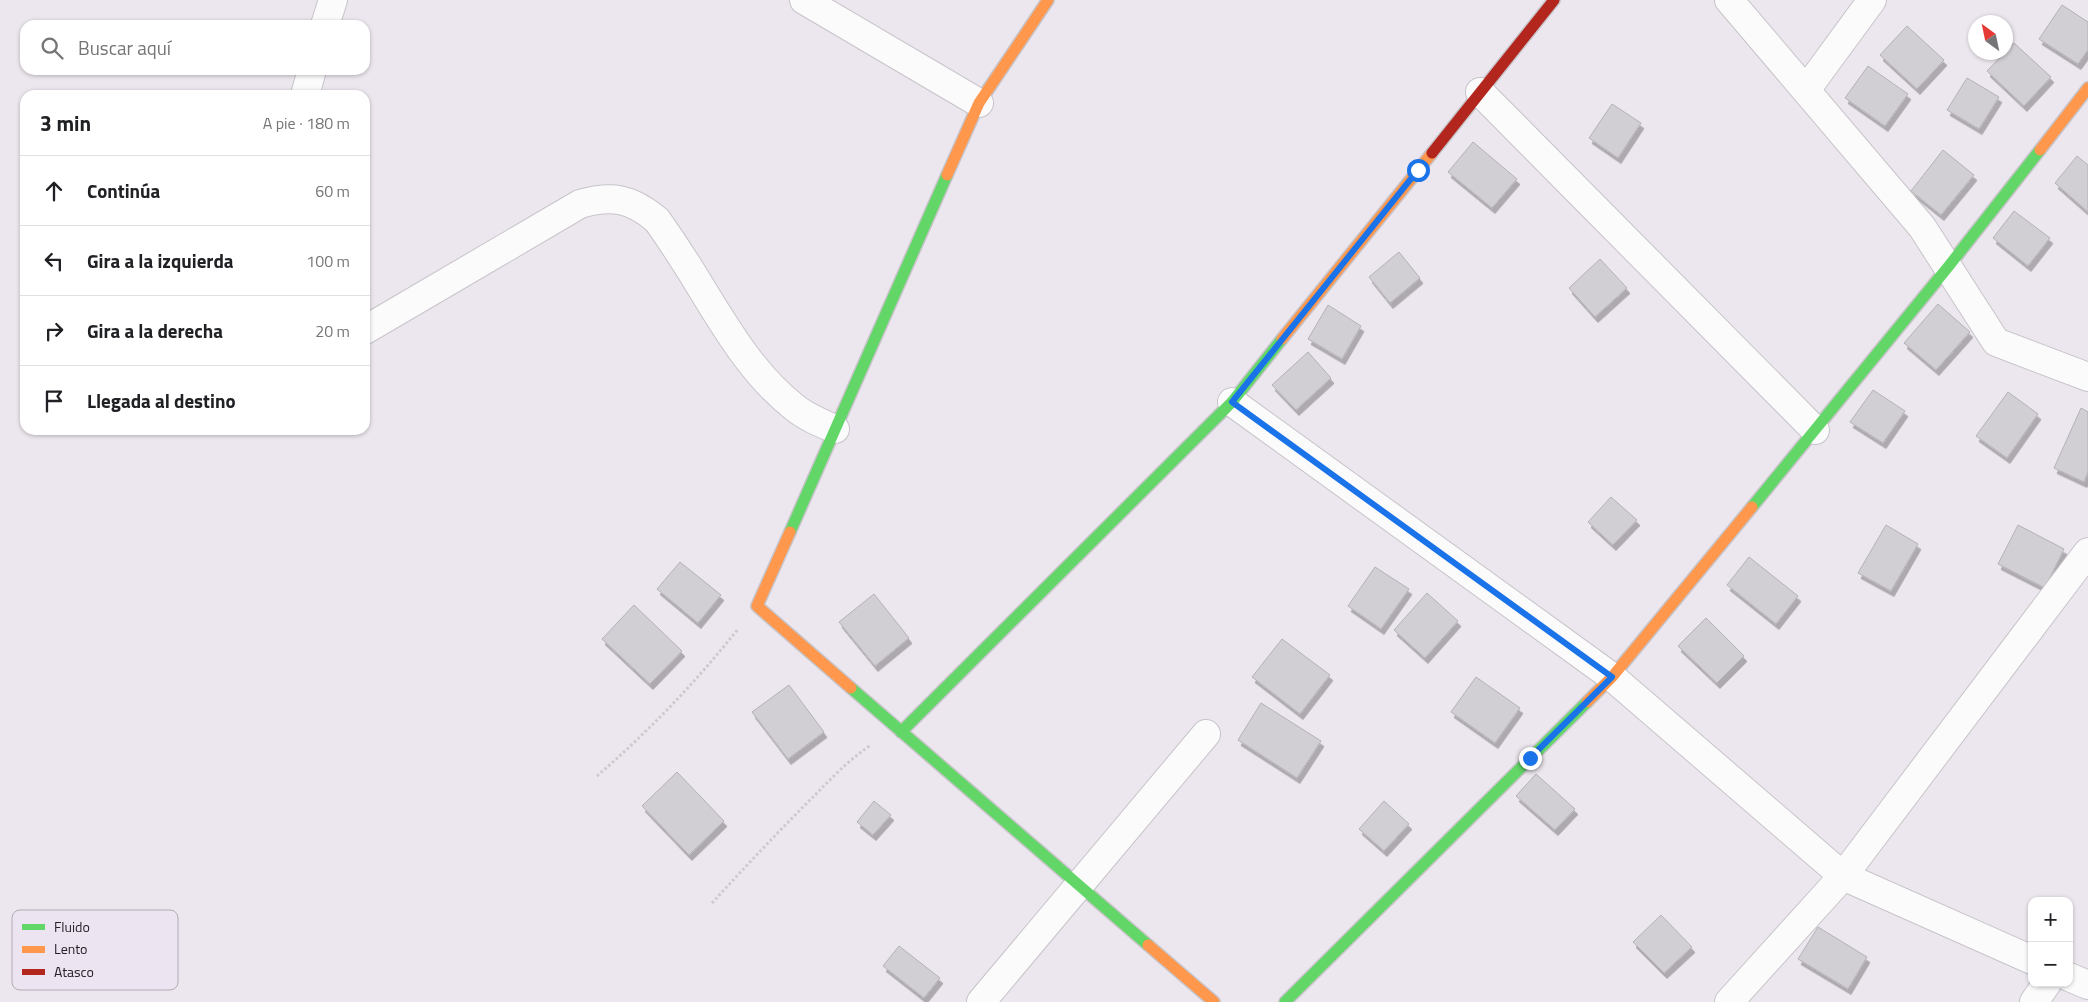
<!DOCTYPE html>
<html lang="es">
<meta charset="utf-8">
<style>
:root{--surface:#fff;--page:#f6f6f6;--text:#202124;--muted:#757577;--line:#e0e0e0}
body{margin:0;font-family:"Titillium Web",sans-serif;background:var(--page);color:var(--text)}
.controls{position:absolute;right:15px;bottom:15px;display:grid;overflow:hidden;border-radius:10px;box-shadow:0 1px 4px #0004}
.controls button{width:45px;height:45px;display:grid;place-items:center;padding:0;border:0;border-bottom:1px solid var(--line);background:var(--surface);color:var(--text);font:25px sans-serif}
.compass{position:absolute;left:1968px;top:15px;width:45px;height:45px;border-radius:50%;background:var(--surface);box-shadow:0 1px 4px #0004;rotate:327deg}
.stop{position:absolute;width:15px;height:15px;margin:-11px;border:4px solid #1a73e8;border-radius:50%;background:#fff}
.stop.end{background:#1a73e8;border-color:#fff;box-shadow:0 1px 5px #0008}
.list{margin:0;padding:0;list-style:none}
h2{display:flex;justify-content:space-between;align-items:center;height:65px;margin:0;padding:0 20px;font-size:21px}
h2 small{font-size:16px;font-weight:400;color:var(--muted)}
.list li{display:grid;grid-template-columns:32px 1fr auto;gap:15px;align-items:center;box-sizing:border-box;height:70px;padding:0 20px;border-top:1px solid var(--line)}
.list b{display:block;font-size:19px;white-space:nowrap}
.list em{font-size:16px;font-style:normal;color:var(--muted)}
.icon{flex:none;width:28px;height:28px;fill:none;stroke:currentColor;stroke-width:2;stroke-linecap:round;stroke-linejoin:round}
.map{position:relative;flex:none;width:2088px;height:1002px;overflow:hidden}
.search{position:absolute;background:var(--surface);box-shadow:0 1px 4px #0004;left:20px;top:20px;width:350px;height:55px;display:flex;align-items:center;gap:12px;box-sizing:border-box;padding:0 18px;border-radius:15px;color:var(--muted);font-size:19px}
.panel{position:absolute;background:var(--surface);box-shadow:0 1px 4px #0004;left:20px;top:90px;width:350px;height:345px;border-radius:15px}
.map>svg:first-child{display:block}
</style>
<div class="map">
<svg width="2088" height="1002" viewBox="0 0 2088 1002">
<defs>
<filter id="shadow"><feDropShadow dx="3" dy="5.5" stdDeviation="0" flood-color="#0004"/></filter>
</defs>
<rect width="100%" height="100%" fill="#ece7ee"/>
<path fill="#d1ced4" stroke="#b3b1b6" filter="url(#shadow)" d="M 2062,5 L 2088,22 L 2088,50 L 2078,64 L 2039,39 Z
M 1907,26 L 1944,60 L 1917,89 L 1880,55 Z
M 2014,43 L 2051,77 L 2024,106 L 1987,71 Z
M 1868,66 L 1908,94 L 1885,126 L 1845,98 Z
M 1967,78 L 1999,97 L 1979,129 L 1947,110 Z
M 1612,104 L 1641,123 L 1618,158 L 1589,138 Z
M 1473,142 L 1517,179 L 1492,208 L 1448,172 Z
M 1943,150 L 1974,175 L 1941,215 L 1911,191 Z
M 2077,156 L 2088,165 L 2088,212 L 2055,183 Z
M 2014,211 L 2050,238 L 2028,266 L 1993,238 Z
M 1399,252 L 1420,278 L 1390,303 L 1369,277 Z
M 1600,259 L 1627,288 L 1595,317 L 1569,288 Z
M 1938,304 L 1970,332 L 1936,370 L 1904,343 Z
M 1328,305 L 1361,326 L 1342,359 L 1308,339 Z
M 1308,352 L 1331,378 L 1296,410 L 1272,385 Z
M 1873,390 L 1905,411 L 1883,443 L 1850,422 Z
M 2008,392 L 2038,414 L 2007,458 L 1976,436 Z
M 2081,408 L 2088,412 L 2088,472 L 2084,482 L 2054,468 Z
M 1611,497 L 1637,520 L 1613,545 L 1588,522 Z
M 1886,525 L 1918,544 L 1891,591 L 1858,573 Z
M 2018,525 L 2064,549 L 2045,588 L 1998,564 Z
M 1749,557 L 1798,596 L 1776,624 L 1727,585 Z
M 680,562 L 721,595 L 698,623 L 657,589 Z
M 1375,567 L 1409,589 L 1381,629 L 1348,606 Z
M 1427,593 L 1458,621 L 1425,658 L 1394,630 Z
M 874,594 L 909,638 L 875,666 L 839,622 Z
M 634,605 L 682,651 L 650,684 L 602,639 Z
M 1706,618 L 1744,656 L 1717,683 L 1678,646 Z
M 1282,639 L 1330,675 L 1300,714 L 1252,677 Z
M 1476,677 L 1520,708 L 1495,743 L 1451,712 Z
M 789,685 L 824,732 L 788,759 L 752,712 Z
M 1261,703 L 1321,741 L 1297,778 L 1238,740 Z
M 677,772 L 724,821 L 689,855 L 642,806 Z
M 1536,774 L 1575,809 L 1555,830 L 1516,796 Z
M 874,801 L 891,815 L 873,835 L 857,822 Z
M 1384,801 L 1409,824 L 1384,851 L 1359,829 Z
M 1661,915 L 1692,947 L 1664,973 L 1633,942 Z
M 1818,927 L 1867,957 L 1848,989 L 1798,959 Z
M 899,946 L 940,978 L 924,998 L 883,966 Z"/>
<g fill="none" stroke-linecap="round" stroke-linejoin="round">
<defs>
<path id="street" d="M 804,0 L 979,103
M 1729,0 L 1922,227 L 1996,342 L 2088,377
M 325,25 L 333,0
M 1806,90 L 1872,0
M 1480,92 L 1815,430
M 305,95 L 312,70
M 365,330 L 580,204 C 612,195 631,198 657,220 C 674,244 690,269 705,294 C 730,335 756,377 794,407 C 806,417 821,423 835,429
M 1232,402 L 1612,677 L 1843,876 L 2032,960
M 2069,977 L 2088,985
M 981,1002 L 1206,734
M 1729,1002 L 1843,876 L 2088,552
M 2034,1002 L 2047,983"/>
<path id="fast" d="M 1752,507 L 1948,267 L 2040,150
M 790,532 L 947,175
M 851,688 L 1148,945
M 901,732 L 1232,402 L 1282,339
M 1285,1002 L 1587,702"/>
<path id="slow" d="M 2040,150 L 2088,88
M 947,175 L 979,103 L 1048,0
M 1282,339 L 1432,153
M 790,532 L 757,606 L 851,688
M 1587,702 L 1612,677 L 1752,507
M 1148,945 L 1214,1002"/>
<path id="jam" d="M 1432,153 L 1554,0"/>
</defs>
<use href="#street" stroke="#c7c4c9" stroke-width="30"/>
<use href="#fast" stroke="#c7c4c9" stroke-width="14"/>
<use href="#slow" stroke="#c7c4c9" stroke-width="14"/>
<use href="#jam" stroke="#c7c4c9" stroke-width="14"/>
<path stroke="#cbcacc" stroke-width="3" stroke-dasharray="2.5 2.5" stroke-linecap="butt" d="M 597,776 C 649,731 695,683 738,629
M 712,903 C 744,868 777,833 811,799 C 829,781 848,760 871,745"/>
<use href="#street" stroke="#fcfbfc" stroke-width="28"/>
<use href="#fast" stroke="#63d668" stroke-width="11"/>
<use href="#slow" stroke="#ff974d" stroke-width="11"/>
<use href="#jam" stroke="#b3261e" stroke-width="11"/>
</g>
<g fill="none" stroke-linecap="round" stroke-linejoin="round">
<path stroke="#1a73e8" stroke-width="6" d="M 1418,170 L 1232,402 L 1612,677 L 1530,758"/>
</g>
<rect x="12" y="910" width="166" height="80" rx="8" fill="#ede4f1" stroke="#b1aab4" stroke-width="1"/>
<rect x="22" y="924" width="23" height="6" fill="#63d668"/>
<rect x="22" y="946" width="23" height="7" fill="#ff974d"/>
<rect x="22" y="969" width="23" height="6" fill="#b3261e"/>
<g font-size="14" fill="#252126">
<text x="54" y="932">Fluido</text>
<text x="54" y="954">Lento</text>
<text x="54" y="977">Atasco</text>
</g>
</svg>
<div class="controls">
<button>+</button>
<button>−</button>
</div>
<svg class="compass" viewBox="-18 -18 36 36"><path d="M0-13l5 13h-10z" fill="#e53935"/><path d="M0 13l5-13h-10z" fill="#757577"/></svg>
<div class="stop" style="left:1418px;top:170px"></div>
<div class="stop end" style="left:1530px;top:758px"></div>
<div class="search"><svg class="icon" aria-label="search" viewBox="0 0 24 24"><circle cx="10" cy="10" r="6"/><path d="M15 15l6 6"/></svg>Buscar aquí</div>
<section class="panel">
<h2>3 min<small>A pie · 180 m</small></h2>
<ul class="list">
<li><svg class="icon" aria-label="ahead" viewBox="0 0 24 24"><path d="M12 20V5M6 11l6-6 6 6"/></svg><div><b>Continúa</b></div><em>60 m</em></li>
<li><svg class="icon" aria-label="left" viewBox="0 0 24 24"><path d="M17 20v-9H6M10 6l-5 5 5 5"/></svg><div><b>Gira a la izquierda</b></div><em>100 m</em></li>
<li><svg class="icon" aria-label="right" viewBox="0 0 24 24"><path d="M7 20v-9h11M14 6l5 5-5 5"/></svg><div><b>Gira a la derecha</b></div><em>20 m</em></li>
<li><svg class="icon" aria-label="arrive" viewBox="0 0 24 24"><path d="M6 21V4h12l-3 4 3 4H6"/></svg><div><b>Llegada al destino</b></div></li>
</ul>
</section>
</div>
